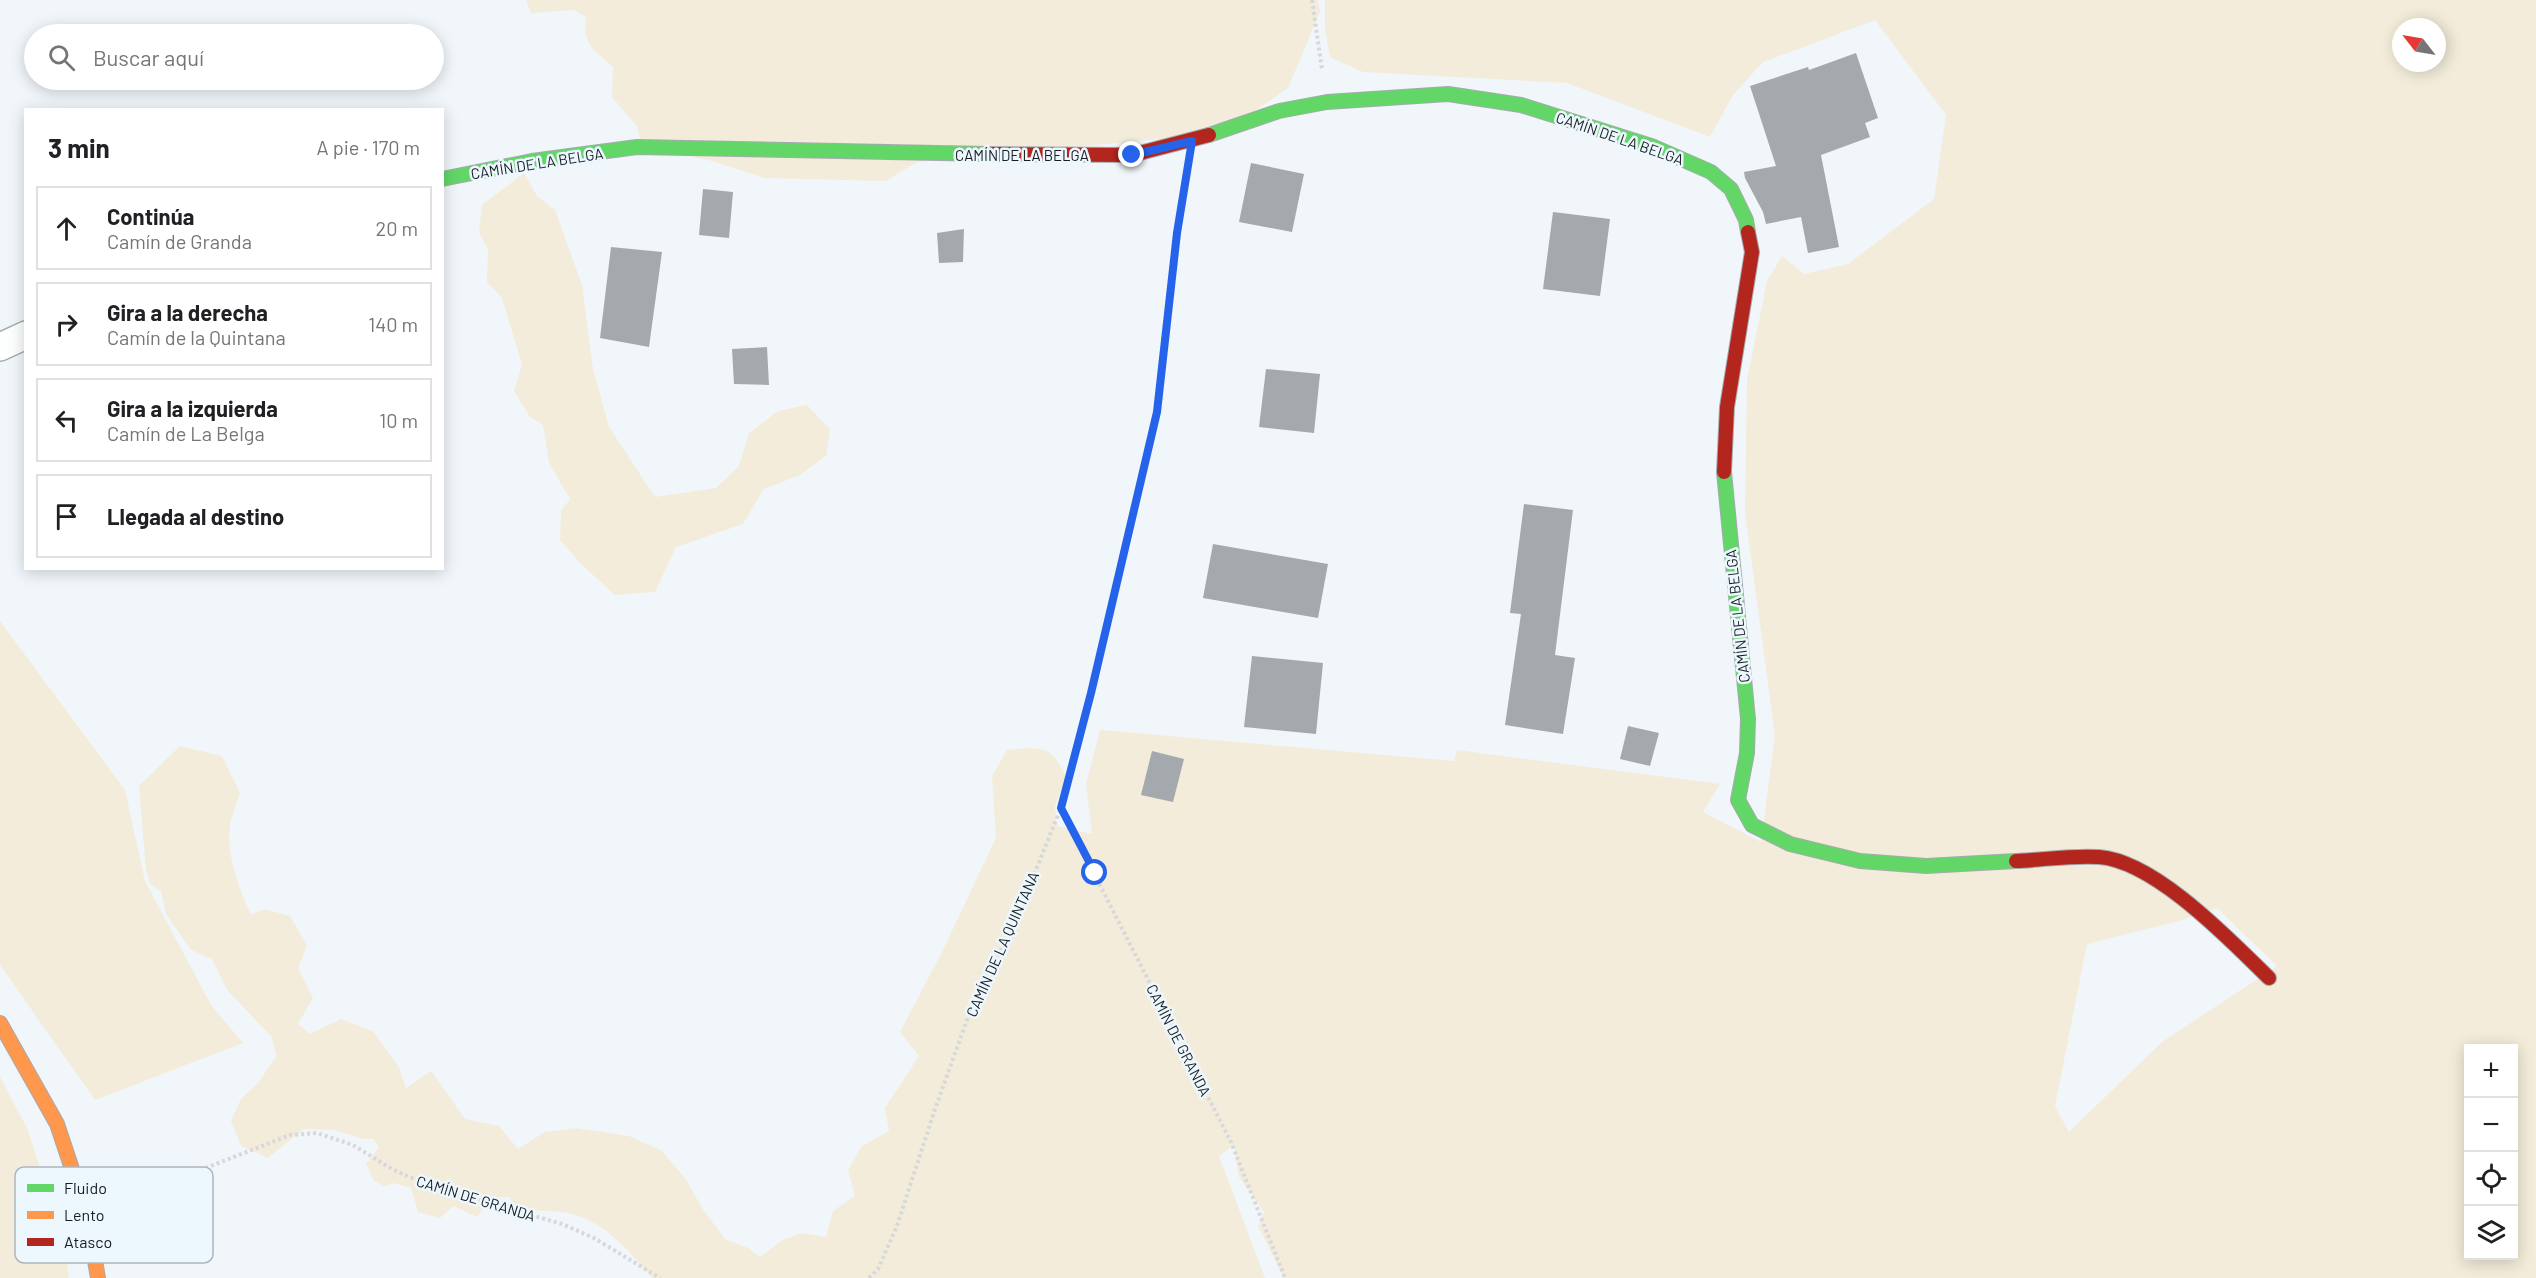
<!DOCTYPE html>
<html lang="es">
<meta charset="utf-8">
<style>
:root{--surface:#fff;--page:#f2f2f2;--text:#202124;--muted:#757577;--line:#e0e0e0}
body{margin:0;font-family:Barlow,sans-serif;background:var(--page);color:var(--text)}
.controls{position:absolute;right:18px;bottom:18px;display:grid;overflow:hidden;border-radius:0px;box-shadow:0 3px 15px #0003}
.controls button{width:54px;height:54px;display:grid;place-items:center;padding:0;border:0;border-bottom:2px solid var(--line);background:var(--surface);color:var(--text);font:30px sans-serif}
.compass{position:absolute;left:2392px;top:18px;width:54px;height:54px;border-radius:50%;background:var(--surface);box-shadow:0 3px 15px #0003;rotate:301deg}
.stop{position:absolute;width:18px;height:18px;margin:-14px;border:4px solid #2563eb;border-radius:50%;background:#fff}
.stop.end{background:#2563eb;border-color:#fff;box-shadow:0 2px 6px #0008}
.list{margin:0;padding:0;list-style:none}
h2{display:flex;justify-content:space-between;align-items:center;height:78px;margin:0;padding:0 24px;font-size:26px}
h2 small{font-size:20px;font-weight:400;color:var(--muted)}
.list li{display:grid;grid-template-columns:39px 1fr auto;gap:18px;align-items:center;box-sizing:border-box;height:84px;margin:0 12px 12px;padding:0 12px;border:2px solid var(--line);border-radius:0px}
.list b{display:block;font-size:22px;white-space:nowrap}
.list p{margin:0;font-size:20px;white-space:nowrap;color:var(--muted)}
.list em{font-size:20px;font-style:normal;color:var(--muted)}
.icon{flex:none;width:33px;height:33px;fill:none;stroke:currentColor;stroke-width:2;stroke-linecap:round;stroke-linejoin:round}
.map{position:relative;flex:none;width:2536px;height:1278px;overflow:hidden}
.search{position:absolute;background:var(--surface);box-shadow:0 3px 15px #0003;left:24px;top:24px;width:420px;height:66px;display:flex;align-items:center;gap:15px;box-sizing:border-box;padding:0 21px;border-radius:33px;color:var(--muted);font-size:22px}
.panel{position:absolute;background:var(--surface);box-shadow:0 3px 15px #0003;left:24px;top:108px;width:420px;height:462px;border-radius:0px}
.map>svg:first-child{display:block}
</style>
<div class="map">
<svg width="2536" height="1278" viewBox="0 0 2536 1278">
<rect width="100%" height="100%" fill="#f1f6fa"/>
<path fill="#f3ecda" fill-rule="evenodd" d="M 526,0 L 1318,0 L 1320,12 L 1288,88 L 1222,133 L 917,162 L 886,181 L 765,178 L 712,161 L 641,145 L 637,126 L 612,97 L 613,67 C 594,50 582,45 586,17 L 574,10 L 531,13 Z
M 1325,0 L 2536,0 L 2536,1278 L 1284,1278 L 1258,1226 L 1264,1212 L 1239,1177 L 1234,1145 L 1219,1156 L 1265,1278 L 652,1278 C 628,1250 605,1221 568,1213 C 552,1210 533,1211 516,1210 L 510,1197 L 492,1198 L 477,1217 L 453,1206 L 440,1218 L 418,1212 L 411,1188 L 393,1183 L 385,1187 L 373,1180 L 366,1164 L 379,1147 L 373,1139 L 363,1139 L 334,1130 L 304,1129 L 268,1158 L 241,1146 L 231,1121 L 241,1099 L 259,1082 L 276,1056 L 272,1037 L 227,990 L 212,959 L 191,950 L 166,914 L 161,891 L 150,884 L 146,870 L 139,786 L 180,746 L 222,756 L 240,793 C 237,803 232,814 230,825 C 226,855 239,888 251,915 L 264,909 L 290,916 L 307,945 L 298,968 L 313,998 L 298,1024 L 310,1034 L 341,1019 L 373,1031 L 399,1068 L 406,1088 L 431,1071 L 465,1119 L 499,1126 L 518,1149 L 545,1132 L 576,1128 L 629,1136 L 662,1151 L 685,1178 L 702,1208 L 725,1239 L 748,1248 L 760,1257 L 781,1241 L 801,1233 L 826,1237 L 833,1211 L 855,1196 L 848,1170 L 862,1146 L 889,1131 L 885,1108 L 919,1056 L 900,1032 L 942,952 L 996,838 L 992,776 L 1007,750 C 1041,747 1051,744 1066,777 L 1055,806 L 1057,826 L 1092,834 L 1086,784 L 1100,730 L 1454,761 L 1457,750 L 1720,784 L 1703,812 L 1761,842 L 1775,736 L 1745,513 L 1747,380 L 1767,281 L 1782,256 L 1804,274 L 1848,264 L 1934,199 L 1946,115 L 1875,20 L 1763,62 L 1733,95 L 1710,137 L 1567,83 L 1363,72 L 1330,57 L 1325,29 ZM 2401,27 L 2437,27 L 2437,63 L 2401,63 ZM 2217,908 L 2277,966 L 2162,1042 L 2069,1132 L 2055,1106 L 2087,944 L 2179,921 ZM 2468,1048 L 2514,1048 L 2514,1256 L 2468,1256 Z
M 524,173 L 537,196 L 555,210 L 582,285 L 593,369 L 609,427 L 655,497 L 716,488 L 739,466 L 749,433 L 778,411 L 807,405 L 830,429 L 826,456 L 800,475 L 764,489 L 743,524 L 676,547 L 655,592 L 615,595 L 580,563 L 560,540 L 561,511 L 570,499 L 549,463 L 543,425 L 530,417 L 514,391 L 522,365 L 502,298 L 487,282 L 488,249 L 479,232 L 482,205 Z
M 0,621 L 125,790 L 145,881 L 211,1005 L 243,1043 L 95,1100 L 0,965 Z
M 0,1077 L 27,1128 L 63,1237 L 69,1278 L 0,1278 Z"/>
<path fill="#a3a9ad" d="M 1856,53 L 1878,118 L 1865,123 L 1870,137 L 1821,155 L 1839,247 L 1808,253 L 1801,217 L 1766,224 L 1763,212 L 1745,178 L 1744,172 L 1776,166 L 1750,86 L 1808,67 L 1809,70 Z
M 1251,163 L 1304,174 L 1292,232 L 1239,222 Z
M 703,189 L 733,192 L 729,238 L 699,235 Z
M 1553,212 L 1610,219 L 1600,296 L 1543,289 Z
M 964,229 L 963,262 L 939,263 L 937,233 Z
M 611,247 L 662,252 L 649,347 L 600,338 Z
M 767,347 L 769,385 L 734,384 L 732,349 Z
M 1266,369 L 1320,374 L 1314,433 L 1259,427 Z
M 1524,504 L 1573,510 L 1555,655 L 1575,658 L 1563,734 L 1505,725 L 1521,614 L 1510,613 Z
M 1213,544 L 1328,564 L 1318,618 L 1203,598 Z
M 1252,656 L 1323,663 L 1316,734 L 1244,727 Z
M 1628,726 L 1659,733 L 1650,766 L 1620,759 Z
M 1152,751 L 1184,759 L 1173,802 L 1141,795 Z"/>
<g fill="none" stroke-linecap="round" stroke-linejoin="round">
<defs>
<path id="street" d="M 0,347 L 26,335"/>
<path id="fast" d="M 1209,135 L 1279,111 L 1327,102 L 1448,94 L 1521,105 L 1654,147 L 1711,172 L 1731,189 L 1746,220 L 1748,232
M 442,179 L 532,161 L 637,147 L 989,154
M 1724,472 L 1748,719 L 1747,753 L 1738,800 L 1752,825 L 1790,844 L 1860,861 L 1926,866 L 2016,861"/>
<path id="slow" d="M 0,1023 L 57,1124 L 87,1214 L 98,1278"/>
<path id="jam" d="M 989,154 L 1132,155 L 1209,135
M 1724,472 L 1727,407 L 1752,252 L 1748,232
M 2016,861 C 2043,860 2072,855 2099,857 C 2155,861 2230,940 2269,978"/>
</defs>
<use href="#street" stroke="#a6abaf" stroke-width="30"/>
<use href="#fast" stroke="#a6abaf" stroke-width="16"/>
<use href="#slow" stroke="#a6abaf" stroke-width="16"/>
<use href="#jam" stroke="#a6abaf" stroke-width="16"/>
<path stroke="#d7d8da" stroke-width="4" stroke-dasharray="3 3" stroke-linecap="butt" d="M 1312,0 L 1322,70
M 1061,809 L 1231,1142 L 1285,1278
M 116,1203 L 290,1135 L 317,1133 L 353,1145 L 392,1169 L 427,1185 L 562,1224 L 594,1238 L 660,1278
M 869,1278 L 878,1269 L 897,1226 L 934,1112 L 972,1006 L 1014,924 L 1061,808 L 1091,693 L 1157,412 L 1177,233 L 1187,174"/>
<use href="#street" stroke="#fdfefe" stroke-width="27"/>
<use href="#fast" stroke="#63d668" stroke-width="14"/>
<use href="#slow" stroke="#ff974d" stroke-width="14"/>
<use href="#jam" stroke="#b3261e" stroke-width="14"/>
</g>
<g fill="none" stroke-linecap="round" stroke-linejoin="round">
<path stroke="#2563eb" stroke-width="8" d="M 1095,873 L 1061,808 L 1091,693 L 1157,412 L 1177,233 L 1192,141 L 1132,155"/>
</g>
<g text-anchor="middle" dominant-baseline="central" stroke-width="5" stroke-linejoin="round" paint-order="stroke">
<g font-size="15" fill="#171d22" stroke="#edf7fe">
<text transform="translate(1620 138) rotate(19)">CAMÍN DE LA BELGA</text>
<text x="1022" y="155">CAMÍN DE LA BELGA</text>
<text transform="translate(537 163) rotate(-9)">CAMÍN DE LA BELGA</text>
<text transform="translate(1737 616) rotate(-96)">CAMÍN DE LA BELGA</text>
<text transform="translate(1002 944) rotate(-66)">CAMÍN DE LA QUINTANA</text>
<text transform="translate(1179 1040) rotate(63)">CAMÍN DE GRANDA</text>
<text transform="translate(476 1198) rotate(17)">CAMÍN DE GRANDA</text>
</g>
</g>
<rect x="15" y="1167" width="198" height="96" rx="9" fill="#edf7fe" stroke="#adb6bc" stroke-width="1.5"/>
<rect x="27" y="1184" width="27" height="8" fill="#63d668"/>
<rect x="27" y="1211" width="27" height="8" fill="#ff974d"/>
<rect x="27" y="1238" width="27" height="8" fill="#b3261e"/>
<g font-size="16" fill="#171d22">
<text x="64" y="1194">Fluido</text>
<text x="64" y="1221">Lento</text>
<text x="64" y="1248">Atasco</text>
</g>
</svg>
<div class="controls">
<button>+</button>
<button>−</button>
<button><svg class="icon" aria-label="locate" viewBox="0 0 24 24"><circle cx="12" cy="12" r="6"/><path d="M12 2v4M12 18v4M2 12h4M18 12h4"/></svg></button>
<button><svg class="icon" aria-label="layers" viewBox="0 0 24 24"><path d="M12 4l9 5-9 5-9-5zM3 14l9 5 9-5"/></svg></button>
</div>
<svg class="compass" viewBox="-18 -18 36 36"><path d="M0-13l5 13h-10z" fill="#e53935"/><path d="M0 13l5-13h-10z" fill="#757577"/></svg>
<div class="stop" style="left:1095px;top:873px"></div>
<div class="stop end" style="left:1132px;top:155px"></div>
<div class="search"><svg class="icon" aria-label="search" viewBox="0 0 24 24"><circle cx="10" cy="10" r="6"/><path d="M15 15l6 6"/></svg>Buscar aquí</div>
<section class="panel">
<h2>3 min<small>A pie · 170 m</small></h2>
<ul class="list">
<li><svg class="icon" aria-label="ahead" viewBox="0 0 24 24"><path d="M12 20V5M6 11l6-6 6 6"/></svg><div><b>Continúa</b><p>Camín de Granda</p></div><em>20 m</em></li>
<li><svg class="icon" aria-label="right" viewBox="0 0 24 24"><path d="M7 20v-9h11M14 6l5 5-5 5"/></svg><div><b>Gira a la derecha</b><p>Camín de la Quintana</p></div><em>140 m</em></li>
<li><svg class="icon" aria-label="left" viewBox="0 0 24 24"><path d="M17 20v-9H6M10 6l-5 5 5 5"/></svg><div><b>Gira a la izquierda</b><p>Camín de La Belga</p></div><em>10 m</em></li>
<li><svg class="icon" aria-label="arrive" viewBox="0 0 24 24"><path d="M6 21V4h12l-3 4 3 4H6"/></svg><div><b>Llegada al destino</b></div></li>
</ul>
</section>
</div>
